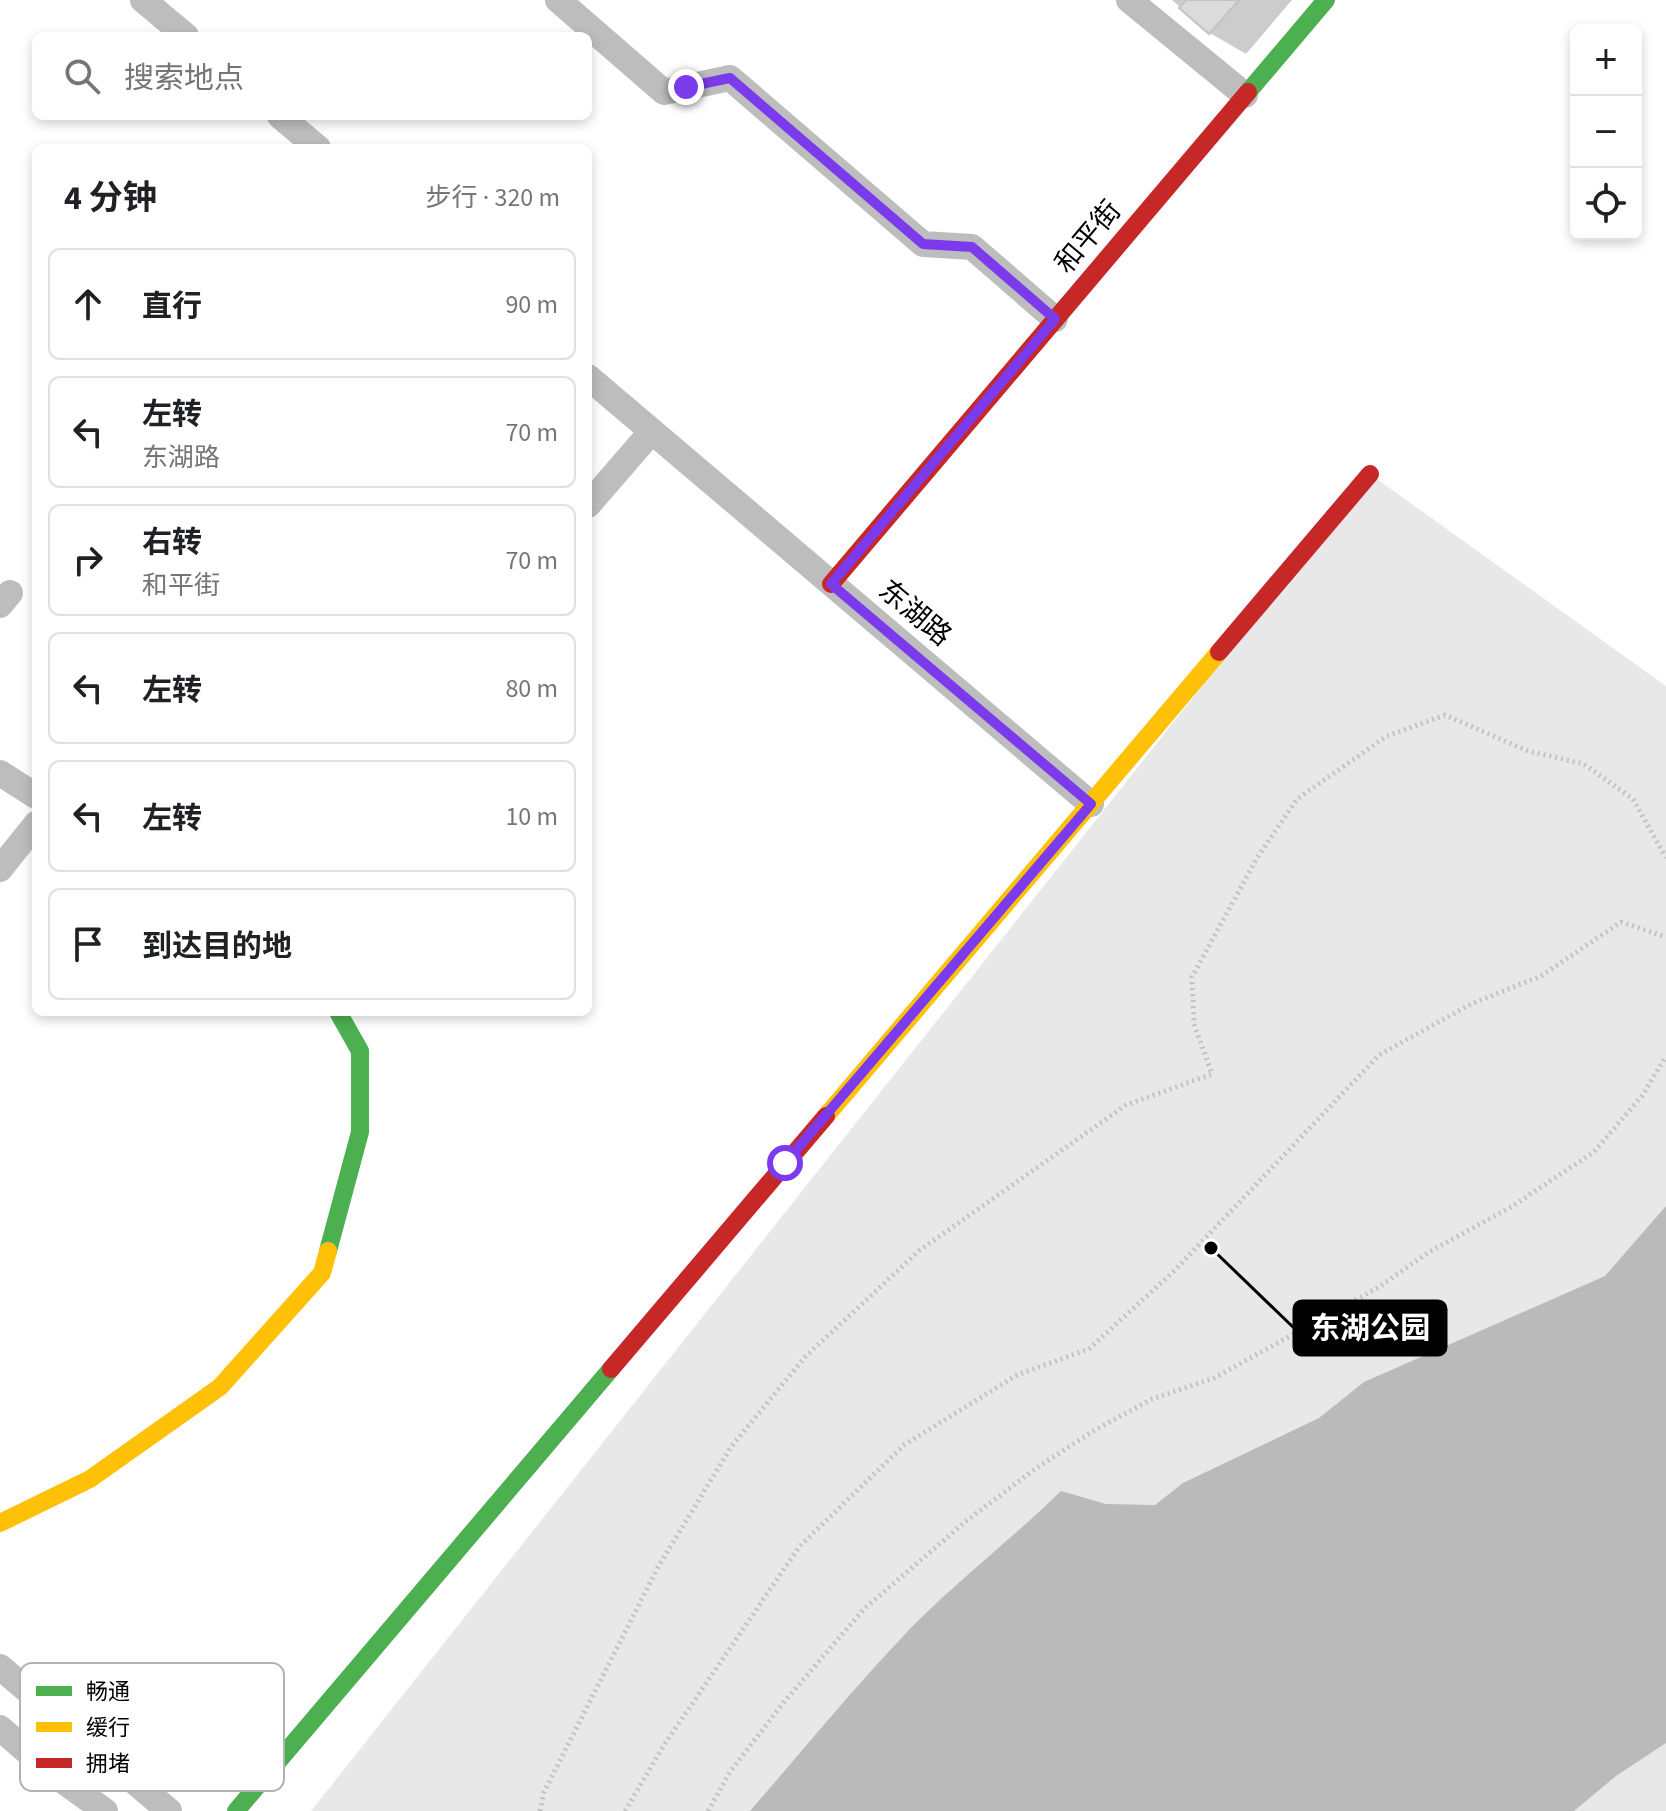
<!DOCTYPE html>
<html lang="zh">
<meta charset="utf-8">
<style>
:root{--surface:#fff;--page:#f6f6f6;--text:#202124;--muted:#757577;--line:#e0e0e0}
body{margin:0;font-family:"Source Sans 3","Noto Sans SC",sans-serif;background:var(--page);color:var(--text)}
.controls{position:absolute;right:24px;top:24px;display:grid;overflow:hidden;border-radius:12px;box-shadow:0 4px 12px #0003}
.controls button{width:72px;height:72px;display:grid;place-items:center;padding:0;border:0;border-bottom:2px solid var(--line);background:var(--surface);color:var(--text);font:40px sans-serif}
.stop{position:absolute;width:24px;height:24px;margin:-18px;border:6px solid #7c3aed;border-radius:50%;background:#fff}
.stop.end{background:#7c3aed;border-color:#fff;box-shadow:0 2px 8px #0008}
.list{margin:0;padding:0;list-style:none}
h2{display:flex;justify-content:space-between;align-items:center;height:104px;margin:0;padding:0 32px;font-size:34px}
h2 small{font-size:26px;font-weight:400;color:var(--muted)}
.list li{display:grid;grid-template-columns:52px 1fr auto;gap:24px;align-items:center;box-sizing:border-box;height:112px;margin:0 16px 16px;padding:0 16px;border:2px solid var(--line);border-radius:12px}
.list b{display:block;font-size:30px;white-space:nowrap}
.list p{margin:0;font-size:26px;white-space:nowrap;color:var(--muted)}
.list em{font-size:26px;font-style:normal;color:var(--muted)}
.icon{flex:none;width:44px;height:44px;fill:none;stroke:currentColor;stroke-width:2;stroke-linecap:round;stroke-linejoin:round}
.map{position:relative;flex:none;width:1666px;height:1811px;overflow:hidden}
.search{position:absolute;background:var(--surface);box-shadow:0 4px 12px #0003;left:32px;top:32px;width:560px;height:88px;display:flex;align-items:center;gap:20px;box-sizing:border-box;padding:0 28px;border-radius:12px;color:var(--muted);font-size:30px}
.panel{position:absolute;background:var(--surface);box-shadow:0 4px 12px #0003;left:32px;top:144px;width:560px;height:872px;border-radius:12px}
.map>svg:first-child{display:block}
</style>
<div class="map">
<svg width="1666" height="1811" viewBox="0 0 1666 1811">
<rect width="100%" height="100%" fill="#fff"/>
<path fill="#e8e8e8" d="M 1370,474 L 1666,686 L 1666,1811 L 311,1811 Z"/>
<path fill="#bababa" d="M 1666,1206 L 1666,1743 L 1616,1776 L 1574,1811 L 750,1811 C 798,1756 845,1698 895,1645 C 946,1589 1007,1544 1061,1491 L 1106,1504 L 1155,1505 L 1183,1483 L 1319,1418 L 1364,1382 L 1605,1276 Z"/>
<path fill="#0003" d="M 1172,0 L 1292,0 L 1246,54 L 1210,33 Z"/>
<path fill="#dbdbdb" stroke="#c3c3c3" stroke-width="2" d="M 1186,0 L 1239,0 L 1209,34 L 1179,8 Z"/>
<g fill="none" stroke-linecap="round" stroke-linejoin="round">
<path stroke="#c2c2c2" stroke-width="5" stroke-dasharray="2 4" stroke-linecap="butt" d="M 540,1811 L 544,1792 L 658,1567 L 731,1447 L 805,1357 L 920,1250 L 1126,1105 L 1212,1074 L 1194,1024 L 1192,977 L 1257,858 L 1297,799 L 1387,736 L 1445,715 L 1528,751 L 1584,764 L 1633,799 L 1666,858
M 625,1811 L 664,1745 L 799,1547 L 904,1445 L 1017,1375 L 1089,1349 L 1174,1271 L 1379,1055 L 1471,1004 L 1541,976 L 1621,922 L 1666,937
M 708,1811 L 730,1772 L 784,1702 L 864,1609 L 965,1522 L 1035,1469 L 1095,1430 L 1152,1399 L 1214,1378 L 1379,1287 L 1429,1252 L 1511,1207 L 1594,1152 L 1642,1096 L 1666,1056"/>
<path stroke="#bdbdbd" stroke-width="26" d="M 143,0 L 186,36
M 558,0 L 664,92 L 730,78 L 923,244 L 972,247 L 1055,319
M 1129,0 L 1245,95
M 280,116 L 318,148
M 588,377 L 1091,804
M 588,505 L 652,431
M 0,605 L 10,593
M 0,773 L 36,796
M 0,869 L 36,824
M 0,1667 L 169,1811
M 0,1728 L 52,1773 L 105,1811"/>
<path stroke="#4caf50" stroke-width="18" d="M 1248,92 L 1326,0
M 328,1251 L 360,1132 L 360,1051 L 338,1012
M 236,1811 L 611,1369"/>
<path stroke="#ffc107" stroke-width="18" d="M 826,1116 L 1219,652
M 0,1523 L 90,1479 L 220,1387 L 322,1273 L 328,1251"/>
<path stroke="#c62828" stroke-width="18" d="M 831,584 L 1248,92
M 1219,652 L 1370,474
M 611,1369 L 826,1116"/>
</g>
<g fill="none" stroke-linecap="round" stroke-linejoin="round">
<path stroke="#7c3aed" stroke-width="10" d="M 686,87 L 730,78 L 923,244 L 972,247 L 1055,319 L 831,584 L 1091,804 L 785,1163"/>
</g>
<g text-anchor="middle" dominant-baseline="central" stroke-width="7" stroke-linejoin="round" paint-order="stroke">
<g font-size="28" fill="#000" stroke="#fff">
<text transform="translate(1088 237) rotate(-50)">和平街</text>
<text transform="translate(915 613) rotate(40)">东湖路</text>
</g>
</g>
<rect x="20" y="1663" width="264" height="128" rx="12" fill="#fff" stroke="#b2b2b2" stroke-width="2"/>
<rect x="36" y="1686" width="36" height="10" fill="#4caf50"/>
<rect x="36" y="1722" width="36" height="10" fill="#ffc107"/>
<rect x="36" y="1758" width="36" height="10" fill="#c62828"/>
<g font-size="22" fill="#000">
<text x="86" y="1699">畅通</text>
<text x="86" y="1735">缓行</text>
<text x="86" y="1771">拥堵</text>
</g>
<path fill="none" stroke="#000" stroke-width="3" d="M1211 1248L1294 1328"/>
<circle fill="#000" stroke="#fff" stroke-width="3" cx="1211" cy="1248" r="8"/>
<rect fill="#000" stroke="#000" stroke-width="3" x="1294" y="1301" width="152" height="54" rx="8"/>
<g font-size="30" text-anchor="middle" font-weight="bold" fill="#fff">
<text x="1370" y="1338">东湖公园</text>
</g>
</svg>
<div class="controls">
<button>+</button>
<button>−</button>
<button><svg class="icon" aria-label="locate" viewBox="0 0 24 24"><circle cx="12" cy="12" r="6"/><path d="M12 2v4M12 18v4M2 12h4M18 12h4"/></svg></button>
</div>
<div class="stop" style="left:785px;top:1163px"></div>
<div class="stop end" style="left:686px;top:87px"></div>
<div class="search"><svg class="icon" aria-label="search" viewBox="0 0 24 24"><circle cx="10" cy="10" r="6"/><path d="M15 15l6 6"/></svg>搜索地点</div>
<section class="panel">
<h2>4 分钟<small>步行 · 320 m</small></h2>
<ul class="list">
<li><svg class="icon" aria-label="ahead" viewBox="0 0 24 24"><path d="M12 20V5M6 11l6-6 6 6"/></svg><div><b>直行</b></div><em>90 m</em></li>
<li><svg class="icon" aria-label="left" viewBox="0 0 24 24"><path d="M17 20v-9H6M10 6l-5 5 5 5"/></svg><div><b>左转</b><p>东湖路</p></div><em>70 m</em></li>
<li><svg class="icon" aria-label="right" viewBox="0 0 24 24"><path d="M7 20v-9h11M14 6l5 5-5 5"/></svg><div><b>右转</b><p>和平街</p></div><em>70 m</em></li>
<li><svg class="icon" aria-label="left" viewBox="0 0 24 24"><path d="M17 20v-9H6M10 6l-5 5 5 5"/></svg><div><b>左转</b></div><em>80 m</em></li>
<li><svg class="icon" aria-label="left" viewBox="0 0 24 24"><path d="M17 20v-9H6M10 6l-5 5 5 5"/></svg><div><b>左转</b></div><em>10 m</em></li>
<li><svg class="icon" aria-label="arrive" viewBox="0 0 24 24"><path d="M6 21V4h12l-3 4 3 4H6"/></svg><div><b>到达目的地</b></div></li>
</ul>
</section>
</div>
